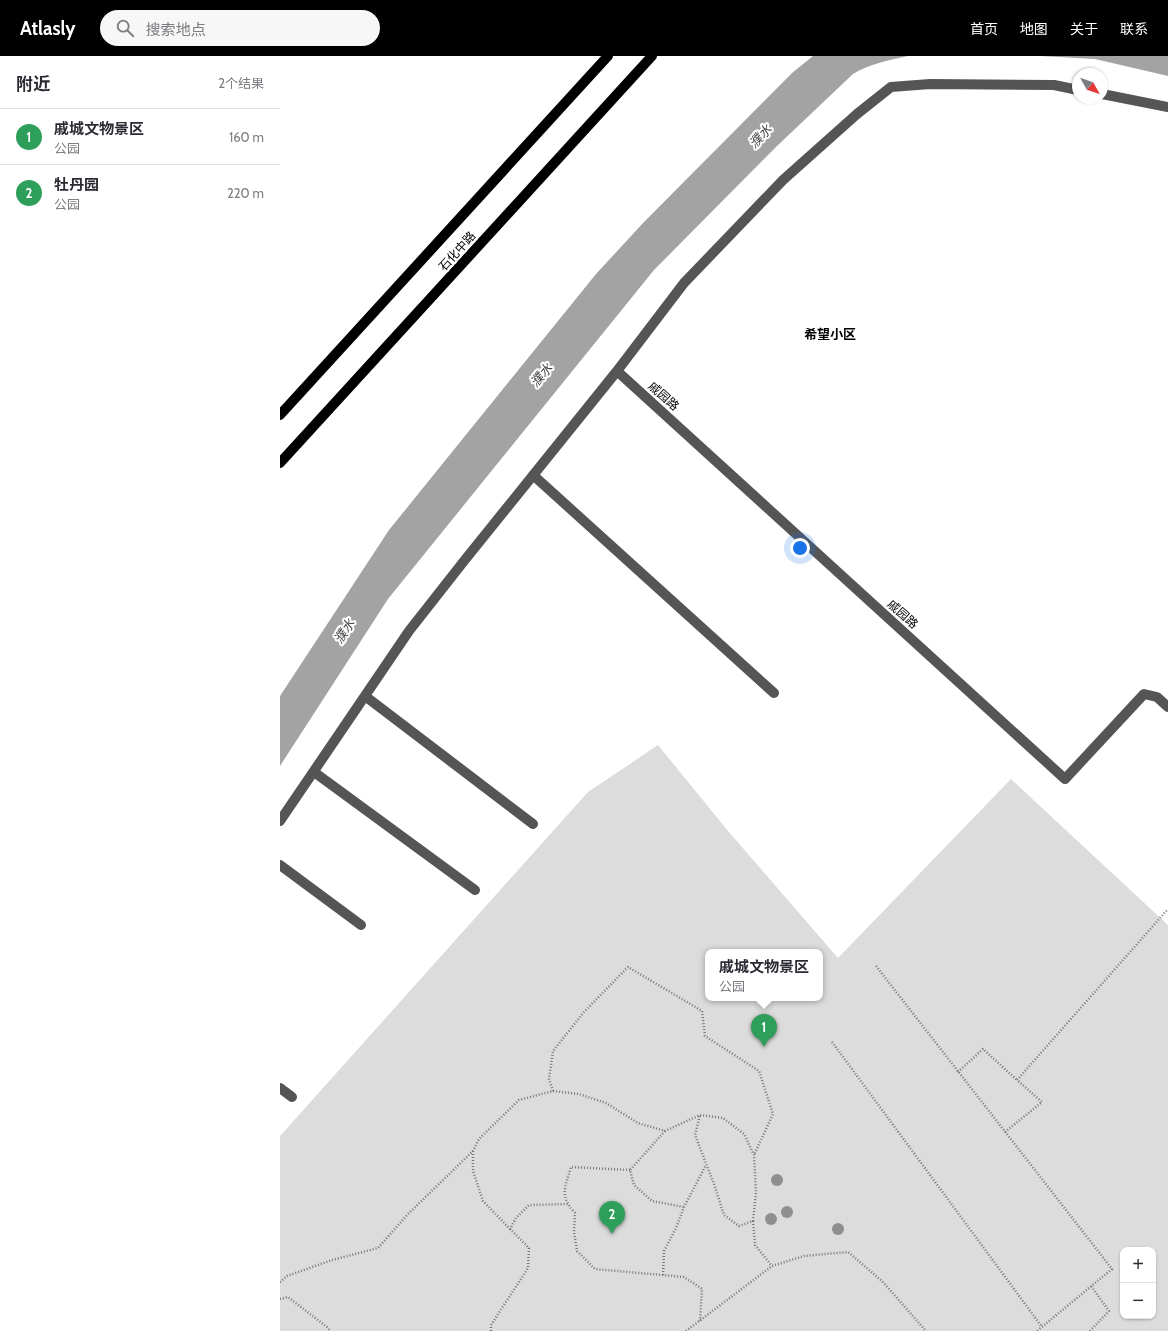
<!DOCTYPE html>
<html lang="zh">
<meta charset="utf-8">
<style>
:root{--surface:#fff;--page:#f7f7f7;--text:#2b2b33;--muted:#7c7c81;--line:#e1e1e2;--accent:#000}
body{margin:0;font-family:Cabin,"Noto Sans SC",sans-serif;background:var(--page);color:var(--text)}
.controls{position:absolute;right:12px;bottom:12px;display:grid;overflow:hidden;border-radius:8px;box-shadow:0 1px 3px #0004}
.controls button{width:36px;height:36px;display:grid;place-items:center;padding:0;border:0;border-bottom:1px solid var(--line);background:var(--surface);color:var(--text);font:20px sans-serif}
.compass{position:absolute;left:792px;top:12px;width:36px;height:36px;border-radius:50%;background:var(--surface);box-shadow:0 1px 3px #0004;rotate:130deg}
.you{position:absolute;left:520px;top:492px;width:14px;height:14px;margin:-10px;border:3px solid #fff;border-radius:50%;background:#1a73e8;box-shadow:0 0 0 6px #1a73e833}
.badge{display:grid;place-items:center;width:26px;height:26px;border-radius:50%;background:var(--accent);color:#fff;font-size:13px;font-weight:700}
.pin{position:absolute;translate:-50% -33px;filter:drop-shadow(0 1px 2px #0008)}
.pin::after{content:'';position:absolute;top:21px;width:14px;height:12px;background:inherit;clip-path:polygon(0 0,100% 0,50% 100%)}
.popup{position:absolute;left:425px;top:893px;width:118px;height:52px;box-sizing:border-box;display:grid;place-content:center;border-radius:8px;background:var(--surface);filter:drop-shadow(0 1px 3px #0005);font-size:13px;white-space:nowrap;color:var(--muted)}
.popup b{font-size:15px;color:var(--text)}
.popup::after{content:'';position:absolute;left:50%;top:100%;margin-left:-8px;border:8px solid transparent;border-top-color:var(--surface)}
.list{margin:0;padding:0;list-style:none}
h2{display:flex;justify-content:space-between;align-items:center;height:52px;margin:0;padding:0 16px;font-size:17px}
h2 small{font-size:13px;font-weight:400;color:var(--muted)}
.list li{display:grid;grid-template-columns:26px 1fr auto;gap:12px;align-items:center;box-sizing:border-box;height:56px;padding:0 16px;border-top:1px solid var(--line)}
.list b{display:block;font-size:15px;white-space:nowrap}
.list p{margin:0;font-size:13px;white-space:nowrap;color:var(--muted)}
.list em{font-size:13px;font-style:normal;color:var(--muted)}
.icon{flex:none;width:22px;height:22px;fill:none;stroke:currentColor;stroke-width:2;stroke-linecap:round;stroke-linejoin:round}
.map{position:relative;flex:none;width:888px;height:1275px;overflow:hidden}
header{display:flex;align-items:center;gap:24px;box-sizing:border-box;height:56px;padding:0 20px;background:var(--accent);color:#fff}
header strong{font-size:19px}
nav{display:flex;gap:22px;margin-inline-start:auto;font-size:14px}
.search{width:280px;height:36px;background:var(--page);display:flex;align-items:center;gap:10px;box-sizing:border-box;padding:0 14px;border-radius:22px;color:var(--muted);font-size:15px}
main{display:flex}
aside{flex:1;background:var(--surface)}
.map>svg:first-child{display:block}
</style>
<header>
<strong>Atlasly</strong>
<div class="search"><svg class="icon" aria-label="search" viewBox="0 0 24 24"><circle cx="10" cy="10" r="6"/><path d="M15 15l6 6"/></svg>搜索地点</div>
<nav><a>首页</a><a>地图</a><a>关于</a><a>联系</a></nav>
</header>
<main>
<aside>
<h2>附近<small>2个结果</small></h2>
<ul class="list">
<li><span class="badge" style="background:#2e9e5b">1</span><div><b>戚城文物景区</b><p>公园</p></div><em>160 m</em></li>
<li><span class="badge" style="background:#2e9e5b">2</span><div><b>牡丹园</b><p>公园</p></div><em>220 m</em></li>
</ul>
</aside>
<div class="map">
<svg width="888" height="1275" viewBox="0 0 888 1275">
<rect width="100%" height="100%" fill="#fff"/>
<path fill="#dcdcdc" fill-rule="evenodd" d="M 378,689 L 448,775 L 558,902 L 731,723 L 888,869 L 888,1275 L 0,1275 L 0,1080 L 308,736 ZM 428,896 L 540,896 L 540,942 L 428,942 ZM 843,1194 L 873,1194 L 873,1260 L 843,1260 Z"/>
<path fill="#a3a3a3" d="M 533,0 L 628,0 C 610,4 589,8 573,18 L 497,90 L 374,214 L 108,543 L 0,710 L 0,640 L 109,474 L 316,218 L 364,166 L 512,17 Z
M 760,0 L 888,0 L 888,20 L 815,3 Z"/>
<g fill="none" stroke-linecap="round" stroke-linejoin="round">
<path stroke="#777" stroke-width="2.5" stroke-dasharray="1 2" stroke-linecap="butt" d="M 596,910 L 832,1213 L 757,1275
M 552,986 L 762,1271
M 678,1016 L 703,993 L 737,1024
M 273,1035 L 269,1023 L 273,995 L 304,956 L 348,911 L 422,955 L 425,980 L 479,1015 L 493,1058 L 474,1099
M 385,1075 L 350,1114 L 354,1129 L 372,1145 L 404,1151
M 725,1076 L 762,1046 L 737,1024 L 888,853
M 193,1095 L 193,1115 L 203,1145 L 230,1173 L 236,1162 L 249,1149 L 288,1148
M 350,1114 L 291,1111 C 285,1132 279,1139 295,1157 L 294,1176 L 297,1195 L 315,1213 L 404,1221 L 422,1233 L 420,1265
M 473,1165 L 475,1189 L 492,1210
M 383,1219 L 384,1195 L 396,1172 L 404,1151 L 426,1109
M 0,1226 L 7,1220 L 52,1204 L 98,1192 L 128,1158 L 193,1095 L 199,1083 L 239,1044 L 273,1035 L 299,1038 L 326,1047 L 358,1067 L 385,1075 L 420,1059 L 443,1062 L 464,1078 L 474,1099 L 476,1136 L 473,1165 L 459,1170 L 444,1159 L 434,1128 L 415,1079 L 420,1059
M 0,1243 L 8,1241 L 47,1271 L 50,1275
M 211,1275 L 211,1269 L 248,1212 L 249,1192 L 230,1173
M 406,1275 L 492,1210 L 524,1200 L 568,1196 L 602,1225 L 646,1275
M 810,1275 L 829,1255 L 811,1230"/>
<path stroke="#555" stroke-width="10" d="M 822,38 L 888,51
M 337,315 L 785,723 L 864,638 L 877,641 L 888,651
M 253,419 L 494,637
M 85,640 L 253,768
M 34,716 L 195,834
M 0,765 L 129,575 L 184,505 L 337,315 L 404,227 L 503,124 L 577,58 L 611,31 L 650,28 L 774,29 L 798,34
M 0,809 L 81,869
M 0,1032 L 12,1041"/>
<path stroke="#000" stroke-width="10" d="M 0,359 L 328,0
M 0,407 L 372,0"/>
</g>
<g fill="#8f8f8f">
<circle cx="497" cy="1124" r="6"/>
<circle cx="507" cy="1156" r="6"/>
<circle cx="491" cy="1163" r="6"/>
<circle cx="558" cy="1173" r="6"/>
</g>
<g text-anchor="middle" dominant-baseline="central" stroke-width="4" stroke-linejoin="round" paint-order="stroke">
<g font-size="12" fill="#000" stroke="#fff">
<text transform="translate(177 195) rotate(-48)">石化中路</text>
<text transform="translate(384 340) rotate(42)">戚园路</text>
<text transform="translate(623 558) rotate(42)">戚园路</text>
</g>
<g font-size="13" font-style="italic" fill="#444" stroke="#fff">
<text transform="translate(480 80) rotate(-47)">濮水</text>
<text transform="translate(261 319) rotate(-49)">濮水</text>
<text transform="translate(64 575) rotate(-57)">濮水</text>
</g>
<g font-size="13" font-weight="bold" fill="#000" stroke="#fff">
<text x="550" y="278">希望小区</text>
</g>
</g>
</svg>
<div class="controls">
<button>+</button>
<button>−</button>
</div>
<svg class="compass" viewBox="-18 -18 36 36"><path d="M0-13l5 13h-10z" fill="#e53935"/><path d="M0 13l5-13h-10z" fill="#7c7c81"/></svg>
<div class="you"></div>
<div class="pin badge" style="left:484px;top:991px;background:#2e9e5b">1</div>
<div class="popup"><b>戚城文物景区</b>公园</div>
<div class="pin badge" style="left:332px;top:1178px;background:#2e9e5b">2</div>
</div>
</main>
